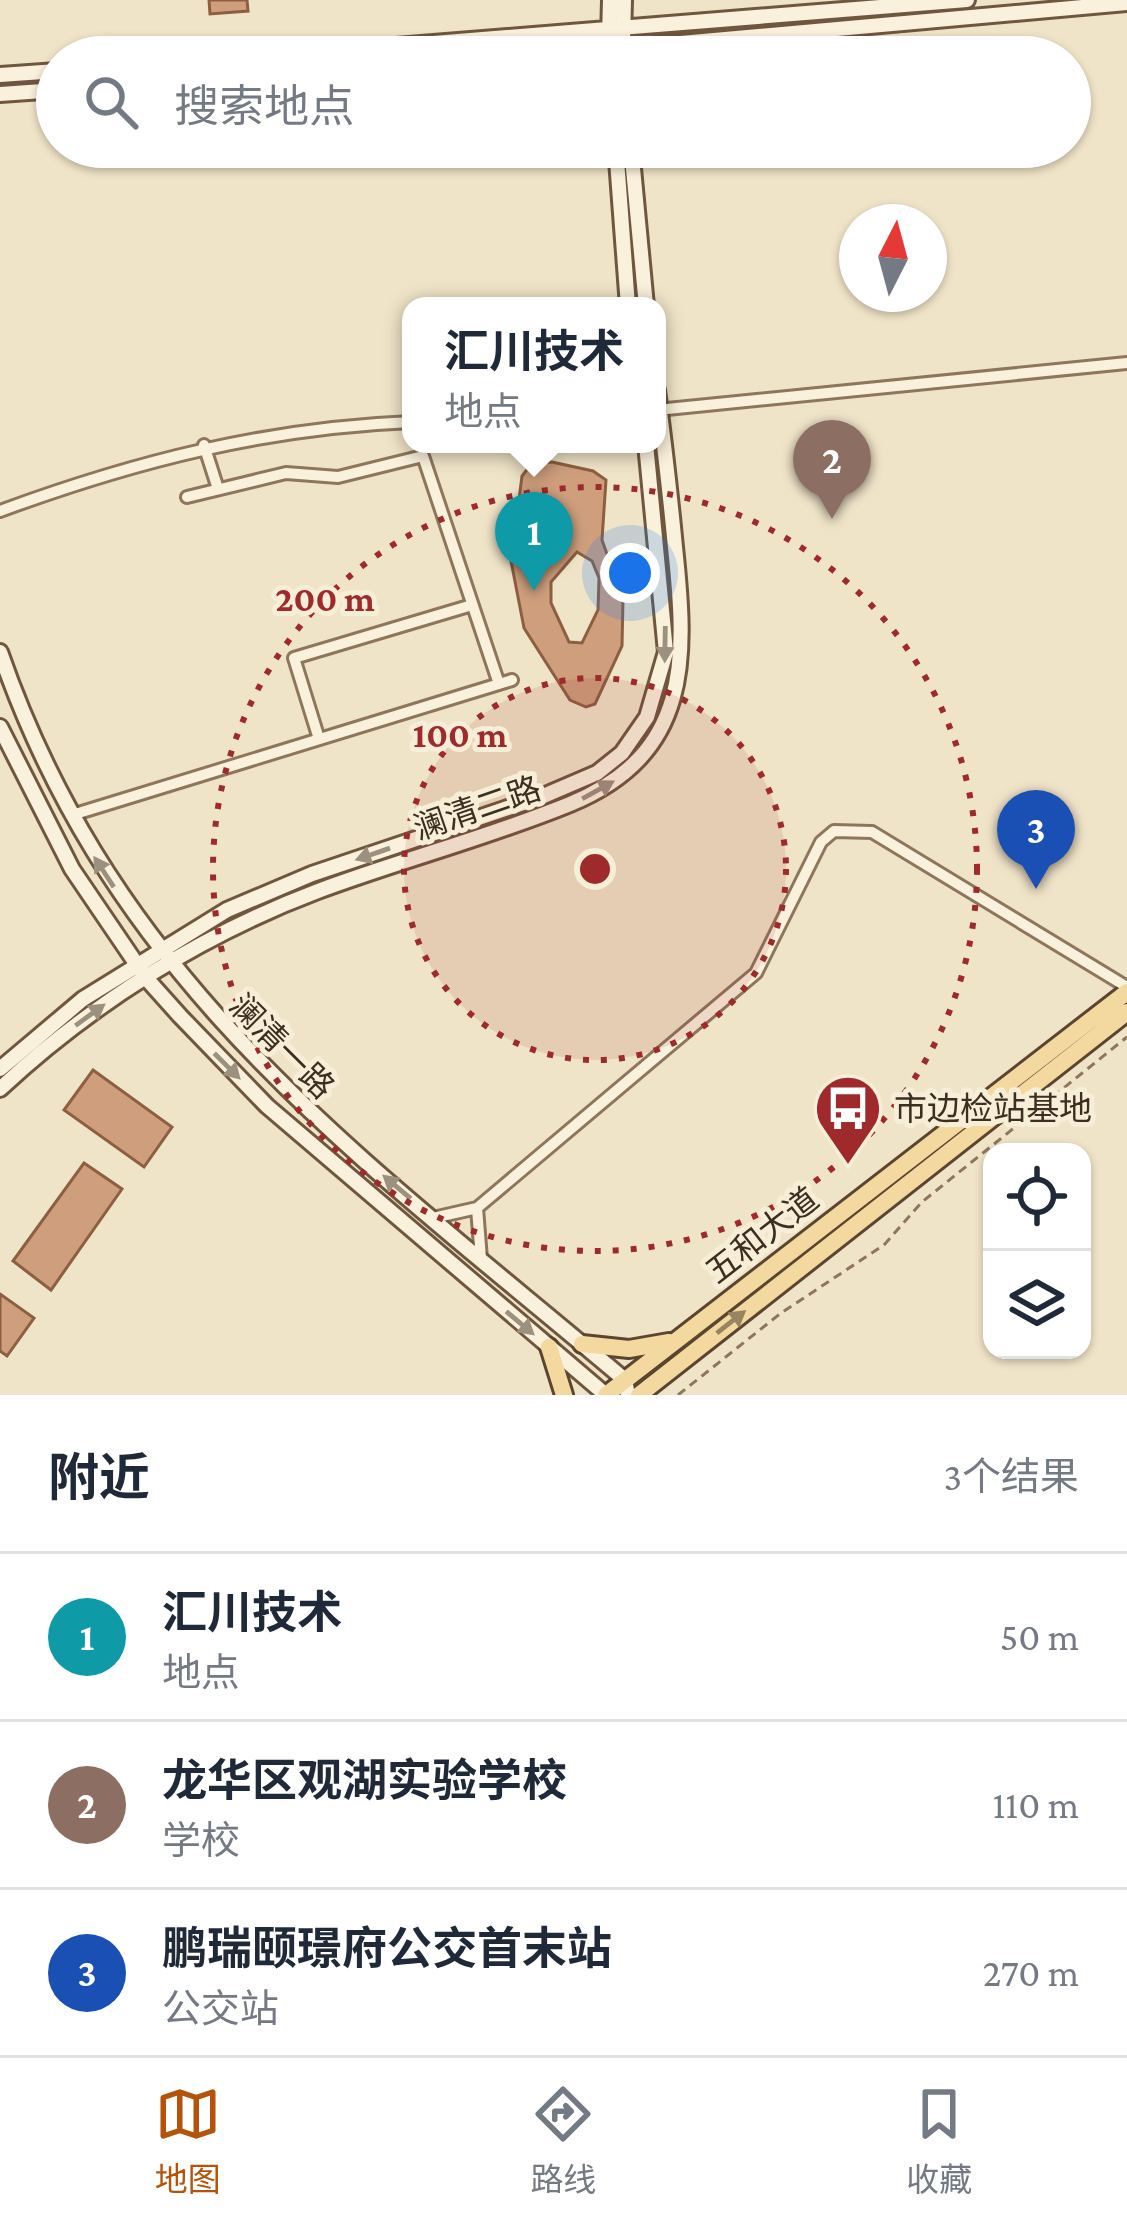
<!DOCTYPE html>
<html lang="zh">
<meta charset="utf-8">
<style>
:root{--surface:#fff;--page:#f2f2f3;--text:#1f2937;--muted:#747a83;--line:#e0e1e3;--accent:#b45309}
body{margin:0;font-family:"Crimson Pro","Noto Sans SC",serif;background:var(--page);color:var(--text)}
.controls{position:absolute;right:36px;bottom:36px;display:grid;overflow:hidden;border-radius:24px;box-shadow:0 3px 9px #0004}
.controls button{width:108px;height:108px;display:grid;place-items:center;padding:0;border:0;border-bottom:3px solid var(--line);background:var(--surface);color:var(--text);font:60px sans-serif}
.compass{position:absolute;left:839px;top:204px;width:108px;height:108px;border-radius:50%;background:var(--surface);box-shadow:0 3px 9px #0004;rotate:6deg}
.you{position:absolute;left:630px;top:573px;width:42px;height:42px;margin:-30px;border:9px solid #fff;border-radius:50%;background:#1a73e8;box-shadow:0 0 0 18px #1a73e833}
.badge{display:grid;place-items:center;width:78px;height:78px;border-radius:50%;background:var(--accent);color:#fff;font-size:39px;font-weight:700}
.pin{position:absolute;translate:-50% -99px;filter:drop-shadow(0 3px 6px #0008)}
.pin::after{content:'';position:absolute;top:63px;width:42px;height:36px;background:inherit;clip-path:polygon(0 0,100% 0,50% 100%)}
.popup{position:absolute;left:402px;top:297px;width:264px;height:156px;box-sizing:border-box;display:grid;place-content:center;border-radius:24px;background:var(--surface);filter:drop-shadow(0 3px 9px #0005);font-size:39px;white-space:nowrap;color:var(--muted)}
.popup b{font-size:45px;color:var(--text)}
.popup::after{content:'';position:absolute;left:50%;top:100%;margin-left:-24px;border:24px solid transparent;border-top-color:var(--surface)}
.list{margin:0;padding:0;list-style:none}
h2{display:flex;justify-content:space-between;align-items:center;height:156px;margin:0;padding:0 48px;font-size:51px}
h2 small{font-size:39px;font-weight:400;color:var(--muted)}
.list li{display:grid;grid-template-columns:78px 1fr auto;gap:36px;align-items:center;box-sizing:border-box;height:168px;padding:0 48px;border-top:3px solid var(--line)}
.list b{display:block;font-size:45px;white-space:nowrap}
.list p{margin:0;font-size:39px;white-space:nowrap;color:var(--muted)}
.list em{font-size:39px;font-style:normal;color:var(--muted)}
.icon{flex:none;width:66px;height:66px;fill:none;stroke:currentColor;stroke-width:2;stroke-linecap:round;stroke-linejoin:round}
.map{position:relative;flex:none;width:1127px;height:1395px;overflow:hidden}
.search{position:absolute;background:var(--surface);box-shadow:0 3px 9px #0004;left:36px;right:36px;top:36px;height:132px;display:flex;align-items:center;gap:30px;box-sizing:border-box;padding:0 42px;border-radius:66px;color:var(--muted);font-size:45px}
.sheet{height:660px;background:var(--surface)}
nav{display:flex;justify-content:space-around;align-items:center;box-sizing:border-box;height:168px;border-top:3px solid var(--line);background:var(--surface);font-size:33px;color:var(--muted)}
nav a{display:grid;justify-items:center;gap:6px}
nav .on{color:var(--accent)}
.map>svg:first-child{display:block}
</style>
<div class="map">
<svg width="1127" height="1395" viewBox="0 0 1127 1395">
<rect width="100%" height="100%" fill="#f0e4c8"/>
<path fill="#cf9f7d" stroke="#8d5f41" stroke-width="3" fill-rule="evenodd" d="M 209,0 L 247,0 L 248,11 L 210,14 Z
M 552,462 L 593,471 L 606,480 L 602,540 L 623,599 L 622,646 L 595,704 L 586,707 L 570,700 L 524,628 L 511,561 L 522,476 L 532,463 ZM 577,552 L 592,561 L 599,578 L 598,610 L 582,643 L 569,642 L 551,603 L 551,582 Z
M 93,1070 L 172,1127 L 144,1167 L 64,1110 Z
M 84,1163 L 122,1189 L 51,1290 L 13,1261 Z
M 0,1294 L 34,1318 L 7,1356 L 0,1351 Z"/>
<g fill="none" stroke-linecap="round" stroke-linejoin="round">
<defs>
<path id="street" d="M 657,410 L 1127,363
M 204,445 L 218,489
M 187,497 L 286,473 L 338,477 L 423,456 L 499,684
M 0,511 C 136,461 266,428 411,422
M 319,739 L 294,658 L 472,605
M 72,815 L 512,680
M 477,1208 L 481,1259
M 433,1218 L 477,1208 L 756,973 L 821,842 L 834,831 L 872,832 L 1127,987"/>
<path id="secondary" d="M 609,37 L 610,0
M 623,40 L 624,0
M 260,57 L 967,0
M 524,57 L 1127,3
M 0,75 L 57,71
M 0,94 L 57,90
M 616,147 L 628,306
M 631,147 L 646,306
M 0,652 C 117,990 365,1160 625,1380 L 628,1395
M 0,727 L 72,869 L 146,978 L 180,1016 L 267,1106 L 606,1395
M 0,1069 L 83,999 L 227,910 L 312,874 L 541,797 L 597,773 L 622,753 L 647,717 L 666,652 L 646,444
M 0,1089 C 91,1004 201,935 318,891 C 401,860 487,838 570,804 C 691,754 687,660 675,547 C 670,495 664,442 657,390"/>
<path id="primary" d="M 582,1344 L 629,1349 L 669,1342
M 549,1347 L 564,1395
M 606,1395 L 1127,992
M 639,1395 L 1127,1012"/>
</defs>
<use href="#street" stroke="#8d765c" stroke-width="16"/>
<use href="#secondary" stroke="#6f573f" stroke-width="20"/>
<use href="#primary" stroke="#5b4430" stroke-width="22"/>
<path stroke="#8d765c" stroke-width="3" stroke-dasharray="9 6" stroke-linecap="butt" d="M 678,1395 L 781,1313 L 884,1245 L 922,1202 L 1127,1037"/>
<use href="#street" stroke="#faf1dc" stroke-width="10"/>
<use href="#secondary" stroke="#faf1dc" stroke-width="14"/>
<use href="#primary" stroke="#f3d9a0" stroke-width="16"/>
</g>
<defs><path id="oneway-solid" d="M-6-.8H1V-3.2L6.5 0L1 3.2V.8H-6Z" transform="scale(3)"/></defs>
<g fill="#9c907e">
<use href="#oneway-solid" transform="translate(665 644) rotate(91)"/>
<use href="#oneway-solid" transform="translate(598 790) rotate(-29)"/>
<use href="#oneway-solid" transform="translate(373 854) rotate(161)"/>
<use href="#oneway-solid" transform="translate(104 872) rotate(-123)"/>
<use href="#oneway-solid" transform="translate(90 1015) rotate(-36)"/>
<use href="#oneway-solid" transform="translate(227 1066) rotate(45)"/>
<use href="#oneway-solid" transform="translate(397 1187) rotate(-140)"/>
<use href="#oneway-solid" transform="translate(520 1323) rotate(40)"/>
</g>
<use fill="#988460" href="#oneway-solid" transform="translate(731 1322) rotate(-38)"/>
<circle cx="595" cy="869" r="191" fill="#9e2a2b" fill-opacity=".12"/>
<g fill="none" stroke="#9e2a2b" stroke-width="6" stroke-dasharray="6 12">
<circle cx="595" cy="869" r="191"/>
<circle cx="595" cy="869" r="382"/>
</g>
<defs>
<symbol id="bus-pin" viewBox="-11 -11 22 30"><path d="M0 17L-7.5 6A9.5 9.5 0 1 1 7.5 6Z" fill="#9e2a2b" stroke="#f7eed8"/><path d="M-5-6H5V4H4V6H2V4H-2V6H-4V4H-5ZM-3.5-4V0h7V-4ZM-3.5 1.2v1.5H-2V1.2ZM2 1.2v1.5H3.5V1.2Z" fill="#fff"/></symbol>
</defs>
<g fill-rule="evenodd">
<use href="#bus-pin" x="810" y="1070" width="76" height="104"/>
</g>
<g text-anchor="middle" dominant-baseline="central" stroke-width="10" stroke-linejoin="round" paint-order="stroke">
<g font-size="33" fill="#3d2e20" stroke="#f7eed8">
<text transform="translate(477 808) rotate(-19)">澜清二路</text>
<text transform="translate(282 1046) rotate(45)">澜清一路</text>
<text transform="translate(762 1235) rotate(-38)">五和大道</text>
</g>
<g font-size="33" fill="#3d2e20" stroke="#f7eed8" text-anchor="start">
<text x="894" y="1108">市边检站基地</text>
</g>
</g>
<circle cx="595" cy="869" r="18" fill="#9e2a2b" stroke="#f7eed8" stroke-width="6"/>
<g font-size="36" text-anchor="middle" font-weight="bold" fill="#9e2a2b" stroke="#f7eed8" stroke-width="10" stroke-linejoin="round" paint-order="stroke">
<text x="325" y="611">200 m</text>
<text x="460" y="747">100 m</text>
</g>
</svg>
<div class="controls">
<button><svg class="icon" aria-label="locate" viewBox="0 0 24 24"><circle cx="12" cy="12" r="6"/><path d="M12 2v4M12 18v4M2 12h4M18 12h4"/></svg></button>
<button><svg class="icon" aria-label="layers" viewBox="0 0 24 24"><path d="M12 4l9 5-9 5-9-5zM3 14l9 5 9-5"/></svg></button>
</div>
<svg class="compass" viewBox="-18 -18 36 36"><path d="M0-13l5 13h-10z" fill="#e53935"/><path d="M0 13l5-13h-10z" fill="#747a83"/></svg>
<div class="you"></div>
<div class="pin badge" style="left:534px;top:591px;background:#0f9aa8">1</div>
<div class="popup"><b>汇川技术</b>地点</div>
<div class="pin badge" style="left:832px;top:519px;background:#8d6e63">2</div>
<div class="pin badge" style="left:1036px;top:889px;background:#1a4fb4">3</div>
<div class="search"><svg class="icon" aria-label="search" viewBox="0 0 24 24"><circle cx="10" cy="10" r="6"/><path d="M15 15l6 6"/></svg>搜索地点</div>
</div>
<section class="sheet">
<h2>附近<small>3个结果</small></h2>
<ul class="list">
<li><span class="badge" style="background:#0f9aa8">1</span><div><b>汇川技术</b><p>地点</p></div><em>50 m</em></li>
<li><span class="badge" style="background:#8d6e63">2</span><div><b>龙华区观湖实验学校</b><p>学校</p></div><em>110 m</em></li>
<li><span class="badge" style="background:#1a4fb4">3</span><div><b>鹏瑞颐璟府公交首末站</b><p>公交站</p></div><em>270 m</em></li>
</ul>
</section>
<nav>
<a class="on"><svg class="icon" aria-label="map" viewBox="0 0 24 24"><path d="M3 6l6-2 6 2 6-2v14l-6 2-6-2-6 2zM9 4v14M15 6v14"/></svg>地图</a>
<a><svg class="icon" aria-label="directions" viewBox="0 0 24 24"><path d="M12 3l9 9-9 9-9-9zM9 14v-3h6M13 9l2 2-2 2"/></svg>路线</a>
<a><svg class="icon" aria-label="saved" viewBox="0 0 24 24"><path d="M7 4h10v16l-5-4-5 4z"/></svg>收藏</a>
</nav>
